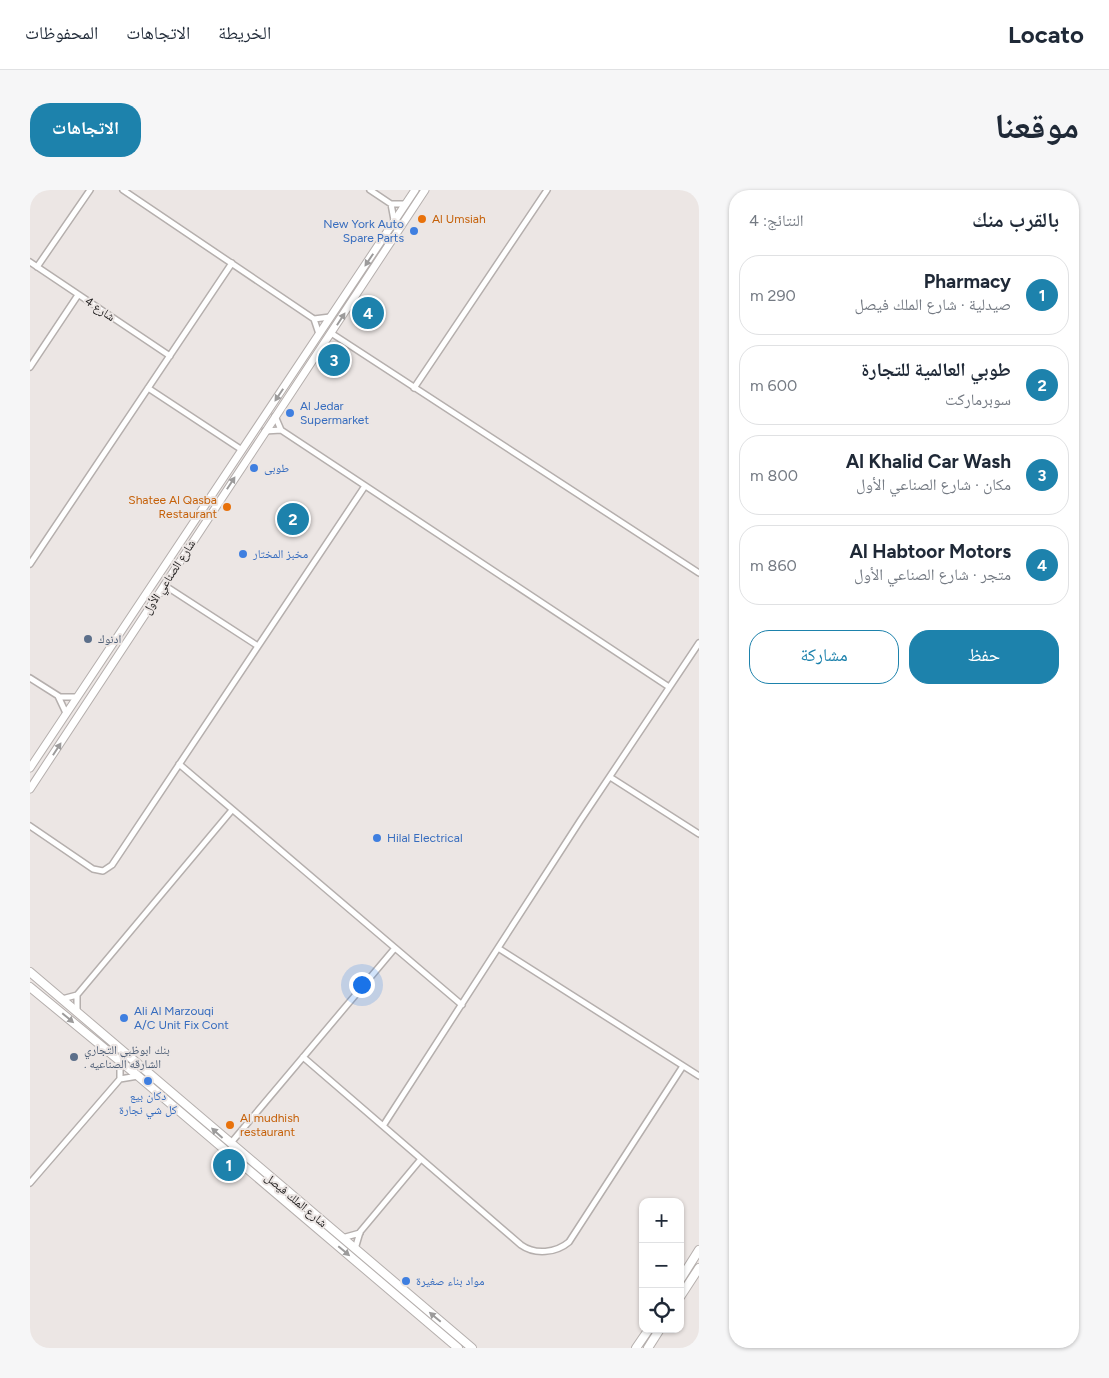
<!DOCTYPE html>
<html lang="ar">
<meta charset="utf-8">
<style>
:root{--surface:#fff;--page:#f6f6f7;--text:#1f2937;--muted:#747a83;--line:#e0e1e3;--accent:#1d82ac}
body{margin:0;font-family:Figtree,"Noto Naskh Arabic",sans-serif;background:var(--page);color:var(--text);direction:rtl}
.controls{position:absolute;right:15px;bottom:15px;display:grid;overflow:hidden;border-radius:10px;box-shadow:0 1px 4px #0004}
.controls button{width:45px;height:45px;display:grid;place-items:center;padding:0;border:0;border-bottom:1px solid var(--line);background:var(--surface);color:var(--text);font:25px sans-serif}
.you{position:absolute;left:331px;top:794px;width:18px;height:18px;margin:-12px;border:4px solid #fff;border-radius:50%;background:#1a73e8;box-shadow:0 0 0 8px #1a73e833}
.badge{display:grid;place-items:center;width:32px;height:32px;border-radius:50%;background:var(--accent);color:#fff;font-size:16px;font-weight:700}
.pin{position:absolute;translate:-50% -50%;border:2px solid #fff;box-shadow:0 1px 5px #0006}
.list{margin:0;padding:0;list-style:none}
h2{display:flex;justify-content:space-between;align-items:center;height:65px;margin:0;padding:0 20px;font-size:21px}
h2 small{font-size:16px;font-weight:400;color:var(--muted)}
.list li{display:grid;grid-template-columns:32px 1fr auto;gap:15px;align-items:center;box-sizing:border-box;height:80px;margin:0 10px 10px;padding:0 10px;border:1px solid var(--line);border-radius:20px}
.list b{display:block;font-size:19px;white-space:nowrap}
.list p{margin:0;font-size:16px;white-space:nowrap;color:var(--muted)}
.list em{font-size:16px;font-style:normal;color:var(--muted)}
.actions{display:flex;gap:10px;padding:15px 20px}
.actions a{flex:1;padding:11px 0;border:1px solid var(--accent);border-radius:20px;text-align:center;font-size:18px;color:var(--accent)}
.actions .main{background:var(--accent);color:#fff}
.icon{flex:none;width:28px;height:28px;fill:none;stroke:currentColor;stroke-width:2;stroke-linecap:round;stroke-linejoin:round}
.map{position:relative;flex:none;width:669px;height:1158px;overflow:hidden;direction:ltr;border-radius:20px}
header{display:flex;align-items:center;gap:30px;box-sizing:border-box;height:70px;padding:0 25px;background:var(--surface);border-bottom:1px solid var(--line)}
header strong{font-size:24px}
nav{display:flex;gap:28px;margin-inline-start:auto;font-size:18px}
.intro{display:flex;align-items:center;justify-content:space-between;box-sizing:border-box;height:120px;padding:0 30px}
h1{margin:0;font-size:35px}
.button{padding:12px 22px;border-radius:20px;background:var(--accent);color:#fff;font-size:18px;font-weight:700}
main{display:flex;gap:30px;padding:0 30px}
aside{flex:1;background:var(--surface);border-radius:20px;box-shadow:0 1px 4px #0004}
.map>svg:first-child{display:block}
</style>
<header>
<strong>Locato</strong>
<nav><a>الخريطة</a><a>الاتجاهات</a><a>المحفوظات</a></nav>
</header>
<div class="intro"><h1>موقعنا</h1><a class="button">الاتجاهات</a></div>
<main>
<aside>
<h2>بالقرب منك<small>النتائج: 4</small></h2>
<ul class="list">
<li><span class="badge">1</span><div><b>Pharmacy</b><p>صيدلية · شارع الملك فيصل</p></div><em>290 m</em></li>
<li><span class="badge">2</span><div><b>طوبي العالمية للتجارة</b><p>سوبرماركت</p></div><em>600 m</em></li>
<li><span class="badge">3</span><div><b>Al Khalid Car Wash</b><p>مكان · شارع الصناعي الأول</p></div><em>800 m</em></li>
<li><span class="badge">4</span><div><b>Al Habtoor Motors</b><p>متجر · شارع الصناعي الأول</p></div><em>860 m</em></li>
</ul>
<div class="actions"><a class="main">حفظ</a><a>مشاركة</a></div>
</aside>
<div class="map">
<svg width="669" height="1158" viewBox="0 0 669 1158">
<rect width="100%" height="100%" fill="#ece6e4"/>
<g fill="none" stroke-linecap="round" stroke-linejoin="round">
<defs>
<path id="street" d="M 93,0 L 284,129 L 289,144
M 340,0 L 361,14 L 376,14
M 361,14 L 364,30
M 0,72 L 140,166
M 7,77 L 60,0
M 284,129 L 300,127
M 301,143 L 669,383
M 0,177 L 48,105
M 118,198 L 212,260
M 384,198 L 517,0
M 245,226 L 251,240
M 235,241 L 251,240 L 639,497
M 0,374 L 202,73
M 134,395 L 228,456
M 0,488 L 30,507 L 47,507
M 28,506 L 36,523
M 149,574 L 432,815
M 580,587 L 669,644
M 0,636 L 63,679 L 73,681 L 82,675 L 335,296
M 468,758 L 669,886
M 32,809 L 47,805 L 202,620
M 47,822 L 47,805
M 273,867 L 491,1055 C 505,1065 526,1063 539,1052 L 653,876
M 90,871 L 90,889
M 353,936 L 550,631 L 669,453
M 200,954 L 365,758
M 0,993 L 90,889 L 108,886
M 312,1048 L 330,1043
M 325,1059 L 330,1042 L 391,969"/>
<path id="secondary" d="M 0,578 L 385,0
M 0,599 L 395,0"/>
<path id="primary" d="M 0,782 L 442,1158
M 0,797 L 108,886 L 428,1158
M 650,1090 L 669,1060
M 650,1107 L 669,1078
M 606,1158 L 619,1139
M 618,1158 L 630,1139"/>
</defs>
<use href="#street" stroke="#b5afad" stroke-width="8"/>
<use href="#secondary" stroke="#b5afad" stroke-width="9"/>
<use href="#primary" stroke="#b5afad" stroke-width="10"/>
<use href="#street" stroke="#fff" stroke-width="5"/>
<use href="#secondary" stroke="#fff" stroke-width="7"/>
<use href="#primary" stroke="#fff" stroke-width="8"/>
</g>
<defs><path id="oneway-solid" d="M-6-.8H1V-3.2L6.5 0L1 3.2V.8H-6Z" transform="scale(1.25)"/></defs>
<g fill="#9c9b9b">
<use href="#oneway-solid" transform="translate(339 70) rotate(124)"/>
<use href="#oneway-solid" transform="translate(311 129) rotate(-57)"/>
<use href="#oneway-solid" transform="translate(249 205) rotate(124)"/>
<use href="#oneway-solid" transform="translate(201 293) rotate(-57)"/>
<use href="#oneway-solid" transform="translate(27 559) rotate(-57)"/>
<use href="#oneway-solid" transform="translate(38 828) rotate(40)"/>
<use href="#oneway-solid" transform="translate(187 943) rotate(-138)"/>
<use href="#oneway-solid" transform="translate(314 1061) rotate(40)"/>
<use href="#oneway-solid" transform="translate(405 1127) rotate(-140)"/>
</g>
<g fill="#e8710a" stroke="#ece6e4" stroke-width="2">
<circle cx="392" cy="29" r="5"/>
<circle cx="197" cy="317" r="5"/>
<circle cx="200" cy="935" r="5"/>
</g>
<g fill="#3f7fe0" stroke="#ece6e4" stroke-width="2">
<circle cx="384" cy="41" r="5"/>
<circle cx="260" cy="223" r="5"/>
<circle cx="224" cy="278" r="5"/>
<circle cx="213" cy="364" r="5"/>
<circle cx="347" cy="648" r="5"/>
<circle cx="94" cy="828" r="5"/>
<circle cx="118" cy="891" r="5"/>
<circle cx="376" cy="1091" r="5"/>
</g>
<g fill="#5c6f8a" stroke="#ece6e4" stroke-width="2">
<circle cx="58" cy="449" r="5"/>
<circle cx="44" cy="867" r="5"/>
</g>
<g text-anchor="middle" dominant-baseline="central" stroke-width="4" stroke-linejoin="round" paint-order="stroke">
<g font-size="12" fill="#c56008" stroke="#ece6e4" text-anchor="start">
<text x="402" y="29">Al Umsiah</text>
<text x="187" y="310" text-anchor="end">Shatee Al Qasba<tspan x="187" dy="14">Restaurant</tspan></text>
<text x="210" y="928">Al mudhish<tspan x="210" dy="14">restaurant</tspan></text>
</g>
<g font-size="12" fill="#366cbe" stroke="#ece6e4" text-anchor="start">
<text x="374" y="34" text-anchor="end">New York Auto<tspan x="374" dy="14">Spare Parts</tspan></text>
<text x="270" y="216">Al Jedar<tspan x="270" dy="14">Supermarket</tspan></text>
<text x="234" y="278">طوبى</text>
<text x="223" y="364">مخبز المختار</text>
<text x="357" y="648">Hilal Electrical</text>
<text x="104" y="821">Ali Al Marzouqi<tspan x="104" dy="14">A/C Unit Fix Cont</tspan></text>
<text x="118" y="906" text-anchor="middle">دكان بيع<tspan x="118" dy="14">كل شي نجارة</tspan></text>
<text x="386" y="1091">مواد بناء صغيرة</text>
</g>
<g font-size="12" fill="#222020" stroke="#ece6e4">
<text transform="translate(70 119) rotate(34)">شارع 4</text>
<text transform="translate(139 387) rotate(-57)">شارع الصناعي الأول</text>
<text transform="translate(266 1010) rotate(40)">شارع الملك فيصل</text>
</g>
<g font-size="12" fill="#4e5e75" stroke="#ece6e4" text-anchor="start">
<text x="68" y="449">ادنوك</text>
<text x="54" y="860">بنك ابوظبي التجاري<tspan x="54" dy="14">. الشارقه الصناعيه</tspan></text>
</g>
</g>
</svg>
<div class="controls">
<button>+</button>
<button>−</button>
<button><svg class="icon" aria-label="locate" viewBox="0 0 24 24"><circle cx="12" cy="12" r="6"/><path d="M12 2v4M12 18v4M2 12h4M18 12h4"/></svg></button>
</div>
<div class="you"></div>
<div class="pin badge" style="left:199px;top:975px">1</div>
<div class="pin badge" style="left:263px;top:329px">2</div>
<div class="pin badge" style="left:304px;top:170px">3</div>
<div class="pin badge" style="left:338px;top:123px">4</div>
</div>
</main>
